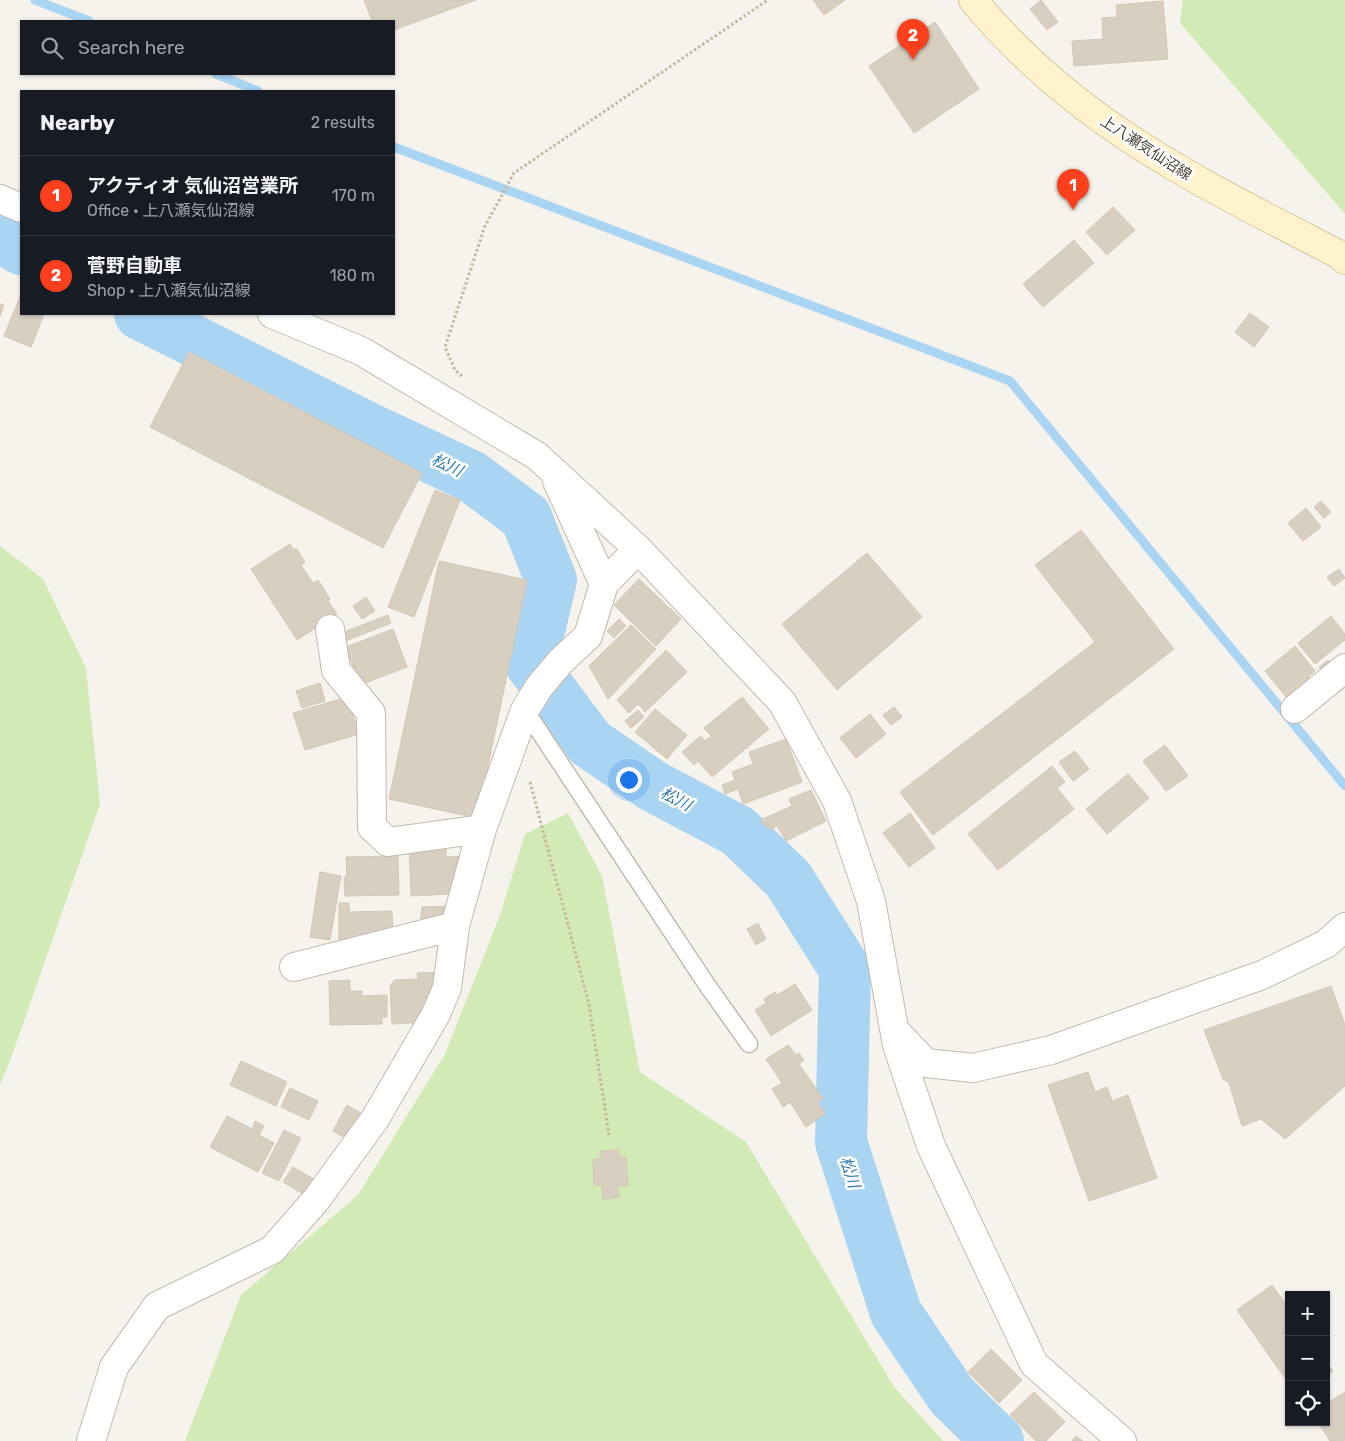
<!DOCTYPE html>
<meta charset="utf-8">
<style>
:root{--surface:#171b24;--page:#242831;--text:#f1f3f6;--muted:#9ea1a6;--line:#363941;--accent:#fc3f1d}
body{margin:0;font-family:Rubik,"Noto Sans JP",sans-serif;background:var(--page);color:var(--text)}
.controls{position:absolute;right:15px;bottom:15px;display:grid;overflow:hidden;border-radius:0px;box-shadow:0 1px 4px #0004}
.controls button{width:45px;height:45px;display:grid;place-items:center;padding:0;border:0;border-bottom:1px solid var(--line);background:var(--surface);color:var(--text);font:25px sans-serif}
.you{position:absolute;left:628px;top:779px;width:18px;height:18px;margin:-12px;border:4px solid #fff;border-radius:50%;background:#1a73e8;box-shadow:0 0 0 8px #1a73e833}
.badge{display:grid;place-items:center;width:32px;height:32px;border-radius:50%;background:var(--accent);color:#fff;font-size:16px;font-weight:700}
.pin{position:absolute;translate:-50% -41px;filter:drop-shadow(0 1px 2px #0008)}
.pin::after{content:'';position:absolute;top:26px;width:18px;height:15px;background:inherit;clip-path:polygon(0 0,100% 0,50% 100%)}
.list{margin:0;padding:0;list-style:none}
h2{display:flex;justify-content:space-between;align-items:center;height:65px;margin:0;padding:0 20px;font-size:21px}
h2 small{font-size:16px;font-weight:400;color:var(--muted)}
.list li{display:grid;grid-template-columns:32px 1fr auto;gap:15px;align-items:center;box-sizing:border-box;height:80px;padding:0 20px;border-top:1px solid var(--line)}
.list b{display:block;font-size:19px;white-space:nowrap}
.list p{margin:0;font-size:16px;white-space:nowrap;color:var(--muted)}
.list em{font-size:16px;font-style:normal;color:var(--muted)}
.icon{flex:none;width:28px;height:28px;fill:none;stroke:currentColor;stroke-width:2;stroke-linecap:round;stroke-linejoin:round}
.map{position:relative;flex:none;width:1345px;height:1441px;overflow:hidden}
.search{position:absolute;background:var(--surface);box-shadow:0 1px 4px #0004;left:20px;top:20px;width:375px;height:55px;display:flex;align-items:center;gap:12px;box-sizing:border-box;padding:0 18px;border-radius:0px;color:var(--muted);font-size:19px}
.panel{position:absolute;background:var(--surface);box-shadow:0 1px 4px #0004;left:20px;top:90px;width:375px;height:225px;border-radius:0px}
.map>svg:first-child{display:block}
</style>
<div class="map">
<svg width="1345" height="1441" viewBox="0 0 1345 1441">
<rect width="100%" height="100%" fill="#f6f3ec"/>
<path fill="#d2eab5" d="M 1183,0 L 1345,0 L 1345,214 L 1180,23 Z
M 0,546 L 43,579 L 86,668 L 100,804 L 10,1061 L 0,1084 Z
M 568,813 L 602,876 L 640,1072 L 746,1142 L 895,1388 L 943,1441 L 185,1441 L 241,1295 L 358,1195 L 445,1054 L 500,915 L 525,834 Z"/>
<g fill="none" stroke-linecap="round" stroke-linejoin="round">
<path stroke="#a9d4f2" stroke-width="9" d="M 35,0 L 89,21
M 216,74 L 258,91
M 394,147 L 1010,381 L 1345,786"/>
<path stroke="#a9d4f2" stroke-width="52" d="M 0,236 L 21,249
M 140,314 L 370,429 L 471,476 L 526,517 L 551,580 L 531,664 L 590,743 L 653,786 L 738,831 L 788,879 L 845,969 L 841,1142 L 896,1313 L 952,1396 L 998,1441"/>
</g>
<path fill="#d8cfc1" stroke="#d3c7b4" d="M 364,0 L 476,0 L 394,30 L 394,21 L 372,21 Z
M 813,0 L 845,0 L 824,15 Z
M 1041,0 L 1058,22 L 1047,30 L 1030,9 Z
M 1163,1 L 1168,59 L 1074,66 L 1072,41 L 1103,39 L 1102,18 L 1117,17 L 1116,5 Z
M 935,22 L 979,89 L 914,133 L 869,66 Z
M 1113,207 L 1135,230 L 1107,255 L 1086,232 Z
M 1074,240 L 1094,263 L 1043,307 L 1023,284 Z
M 21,294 L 21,314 L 44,314 L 31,347 L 4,336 Z
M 0,304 L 4,305 L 0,316 Z
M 1250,313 L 1269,327 L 1254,347 L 1235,332 Z
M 189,352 L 422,473 L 383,548 L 150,427 Z
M 435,490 L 460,500 L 414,617 L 388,607 Z
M 1321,501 L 1331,512 L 1324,518 L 1314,507 Z
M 1306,508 L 1321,527 L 1303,541 L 1288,523 Z
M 1081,530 L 1174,649 L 933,835 L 900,792 L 1095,642 L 1035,565 Z
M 290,544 L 294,550 L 296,548 L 305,562 L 301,565 L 313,583 L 318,580 L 330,599 L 328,601 L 337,614 L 297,640 L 251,569 Z
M 867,553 L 922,617 L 837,690 L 782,624 Z
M 439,561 L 527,580 L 477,818 L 389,799 Z
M 1339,569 L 1345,578 L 1334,586 L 1327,577 Z
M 639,579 L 681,619 L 656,646 L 614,605 Z
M 366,597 L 375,611 L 362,619 L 353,606 Z
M 388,615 L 391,623 L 343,642 L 339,634 Z
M 1331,616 L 1345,634 L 1345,640 L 1315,664 L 1298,643 Z
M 619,619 L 626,626 L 614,638 L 607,631 Z
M 631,625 L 656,649 L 608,699 L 589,666 Z
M 393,629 L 407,667 L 360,685 L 346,647 Z
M 1295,646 L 1315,671 L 1308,677 L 1314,684 L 1291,703 L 1265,671 Z
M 666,650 L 687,672 L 645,712 L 638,704 L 629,713 L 617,700 Z
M 1328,660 L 1334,669 L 1326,675 L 1319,667 Z
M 320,683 L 325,701 L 302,708 L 296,691 Z
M 347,697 L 359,734 L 305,750 L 293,713 Z
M 742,697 L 769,729 L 712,777 L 698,761 L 694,765 L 682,752 L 701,736 L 705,741 L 711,736 L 704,728 Z
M 894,707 L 902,717 L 891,725 L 883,715 Z
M 655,709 L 687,735 L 667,759 L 635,732 Z
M 638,710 L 644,717 L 631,728 L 625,721 Z
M 870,714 L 886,734 L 856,758 L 840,738 Z
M 786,739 L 802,782 L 743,804 L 738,789 L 725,794 L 722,785 L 735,780 L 732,772 L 753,764 L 749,752 Z
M 1165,745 L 1188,776 L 1166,791 L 1143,761 Z
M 1075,751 L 1089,769 L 1073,781 L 1059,762 Z
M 1052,766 L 1065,782 L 1057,788 L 1074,809 L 998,870 L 968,834 Z
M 1128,774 L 1149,798 L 1107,834 L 1086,809 Z
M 811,790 L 826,821 L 786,841 L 777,826 L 770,830 L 760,820 L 792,806 L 789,799 Z
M 910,813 L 935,848 L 909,867 L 883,833 Z
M 446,845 L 446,857 L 467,856 L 468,893 L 411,896 L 409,846 Z
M 398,856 L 399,895 L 345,896 L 344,877 L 347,877 L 346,857 Z
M 320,872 L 341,876 L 330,940 L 310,937 Z
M 339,903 L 349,903 L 349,912 L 392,911 L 393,935 L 339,954 Z
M 451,906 L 447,945 L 424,946 L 419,934 L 422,907 Z
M 758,923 L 766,939 L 756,945 L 747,929 Z
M 442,972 L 443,992 L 427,993 L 428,1022 L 392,1024 L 390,986 L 395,980 L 418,979 L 417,973 Z
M 350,980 L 350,991 L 362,991 L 362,996 L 387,995 L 387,1017 L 382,1017 L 382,1024 L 330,1025 L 329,981 Z
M 795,984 L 812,1010 L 771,1036 L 755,1010 L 766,1003 L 764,999 L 775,992 L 777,995 Z
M 1331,986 L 1345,1025 L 1345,1086 L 1285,1139 L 1261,1119 L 1242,1126 L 1229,1083 L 1223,1079 L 1204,1030 Z
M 788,1045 L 796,1055 L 799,1053 L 804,1060 L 799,1064 L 823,1099 L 818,1102 L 825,1114 L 806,1127 L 790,1102 L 783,1107 L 772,1089 L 782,1083 L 766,1059 Z
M 241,1061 L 287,1082 L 276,1106 L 230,1085 Z
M 1088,1072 L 1095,1092 L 1107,1087 L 1112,1101 L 1128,1095 L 1157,1178 L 1089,1201 L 1048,1085 Z
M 290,1088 L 318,1101 L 309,1120 L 281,1107 Z
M 347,1105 L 364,1115 L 349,1140 L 333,1131 Z
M 227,1116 L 252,1129 L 255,1121 L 264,1126 L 259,1135 L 274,1143 L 258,1172 L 210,1147 Z
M 284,1130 L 301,1138 L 279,1181 L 262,1173 Z
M 619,1150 L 619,1158 L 626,1157 L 628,1186 L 618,1186 L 619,1197 L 603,1199 L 602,1185 L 594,1186 L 593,1159 L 600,1159 L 600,1151 Z
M 293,1167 L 317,1181 L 308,1197 L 283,1182 Z
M 1272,1285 L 1289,1309 L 1289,1384 L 1237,1310 Z
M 991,1349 L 1022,1380 L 999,1403 L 968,1372 Z
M 1326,1361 L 1333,1371 L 1326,1376 Z
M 1034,1392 L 1065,1422 L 1046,1441 L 1036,1441 L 1010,1415 Z
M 1345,1392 L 1345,1441 L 1330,1441 L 1318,1422 L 1326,1422 L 1326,1404 Z
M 1076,1436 L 1083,1441 L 1072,1441 Z"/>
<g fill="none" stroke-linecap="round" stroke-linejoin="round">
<defs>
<path id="lane" d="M 525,710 L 707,985 L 749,1044"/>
<path id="street" d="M 0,199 L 21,208
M 272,314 L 361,351 L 537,456 L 638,549 L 782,702 L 837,801 L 871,901 L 897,1045 L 931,1146 L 1034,1364 L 1122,1441
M 557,481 L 604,584
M 330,629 L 336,670 L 371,713 L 372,827 L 388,842 L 482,829
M 1295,709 L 1345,668
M 294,967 L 455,926
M 896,1032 L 926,1063 L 973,1068 L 1051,1050 L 1262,975 L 1326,944 L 1345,927
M 91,1441 L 114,1367 L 157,1306 L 272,1250 L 316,1200 L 375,1119 L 436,1014 L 447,988 L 455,926 L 482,829 L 525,710 L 539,687 L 561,661 L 588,636 L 604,584 L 638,549"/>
<path id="secondary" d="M 973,0 C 1075,124 1201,183 1340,255 L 1345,260"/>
</defs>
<use href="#lane" stroke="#c2bbae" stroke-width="19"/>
<use href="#street" stroke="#c2bbae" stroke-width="30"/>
<use href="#secondary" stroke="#d6c79b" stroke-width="30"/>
<path stroke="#c4b79f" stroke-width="3" stroke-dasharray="2.5 2.5" stroke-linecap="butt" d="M 462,376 L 455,370 L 445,347 L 485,226 L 514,173 L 768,0
M 530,782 L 589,1004 L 609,1135"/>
<use href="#lane" stroke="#fff" stroke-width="16"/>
<use href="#street" stroke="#fff" stroke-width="28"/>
<use href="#secondary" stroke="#fff3cd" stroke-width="28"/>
</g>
<g text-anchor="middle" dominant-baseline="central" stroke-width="5" stroke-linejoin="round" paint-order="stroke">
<g font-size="15" fill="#4b4439" stroke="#fff">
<text transform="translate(1146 148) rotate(33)">上八瀬気仙沼線</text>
</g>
<g font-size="16" font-style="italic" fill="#2e7ab2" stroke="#fff">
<text transform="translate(447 465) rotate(25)">松川</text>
<text transform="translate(676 799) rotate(28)">松川</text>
<text transform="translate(850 1172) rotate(72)">松川</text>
</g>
</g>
</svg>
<div class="controls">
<button>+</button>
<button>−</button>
<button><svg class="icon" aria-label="locate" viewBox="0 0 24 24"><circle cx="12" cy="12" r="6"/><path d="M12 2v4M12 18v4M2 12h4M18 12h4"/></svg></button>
</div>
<div class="you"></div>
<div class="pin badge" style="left:1073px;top:210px">1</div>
<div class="pin badge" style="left:913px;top:60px">2</div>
<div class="search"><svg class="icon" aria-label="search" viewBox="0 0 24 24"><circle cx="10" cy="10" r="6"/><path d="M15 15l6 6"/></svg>Search here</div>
<section class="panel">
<h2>Nearby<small>2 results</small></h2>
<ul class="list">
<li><span class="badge">1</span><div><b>アクティオ 気仙沼営業所</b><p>Office · 上八瀬気仙沼線</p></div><em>170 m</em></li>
<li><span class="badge">2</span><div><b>菅野自動車</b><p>Shop · 上八瀬気仙沼線</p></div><em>180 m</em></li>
</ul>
</section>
</div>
